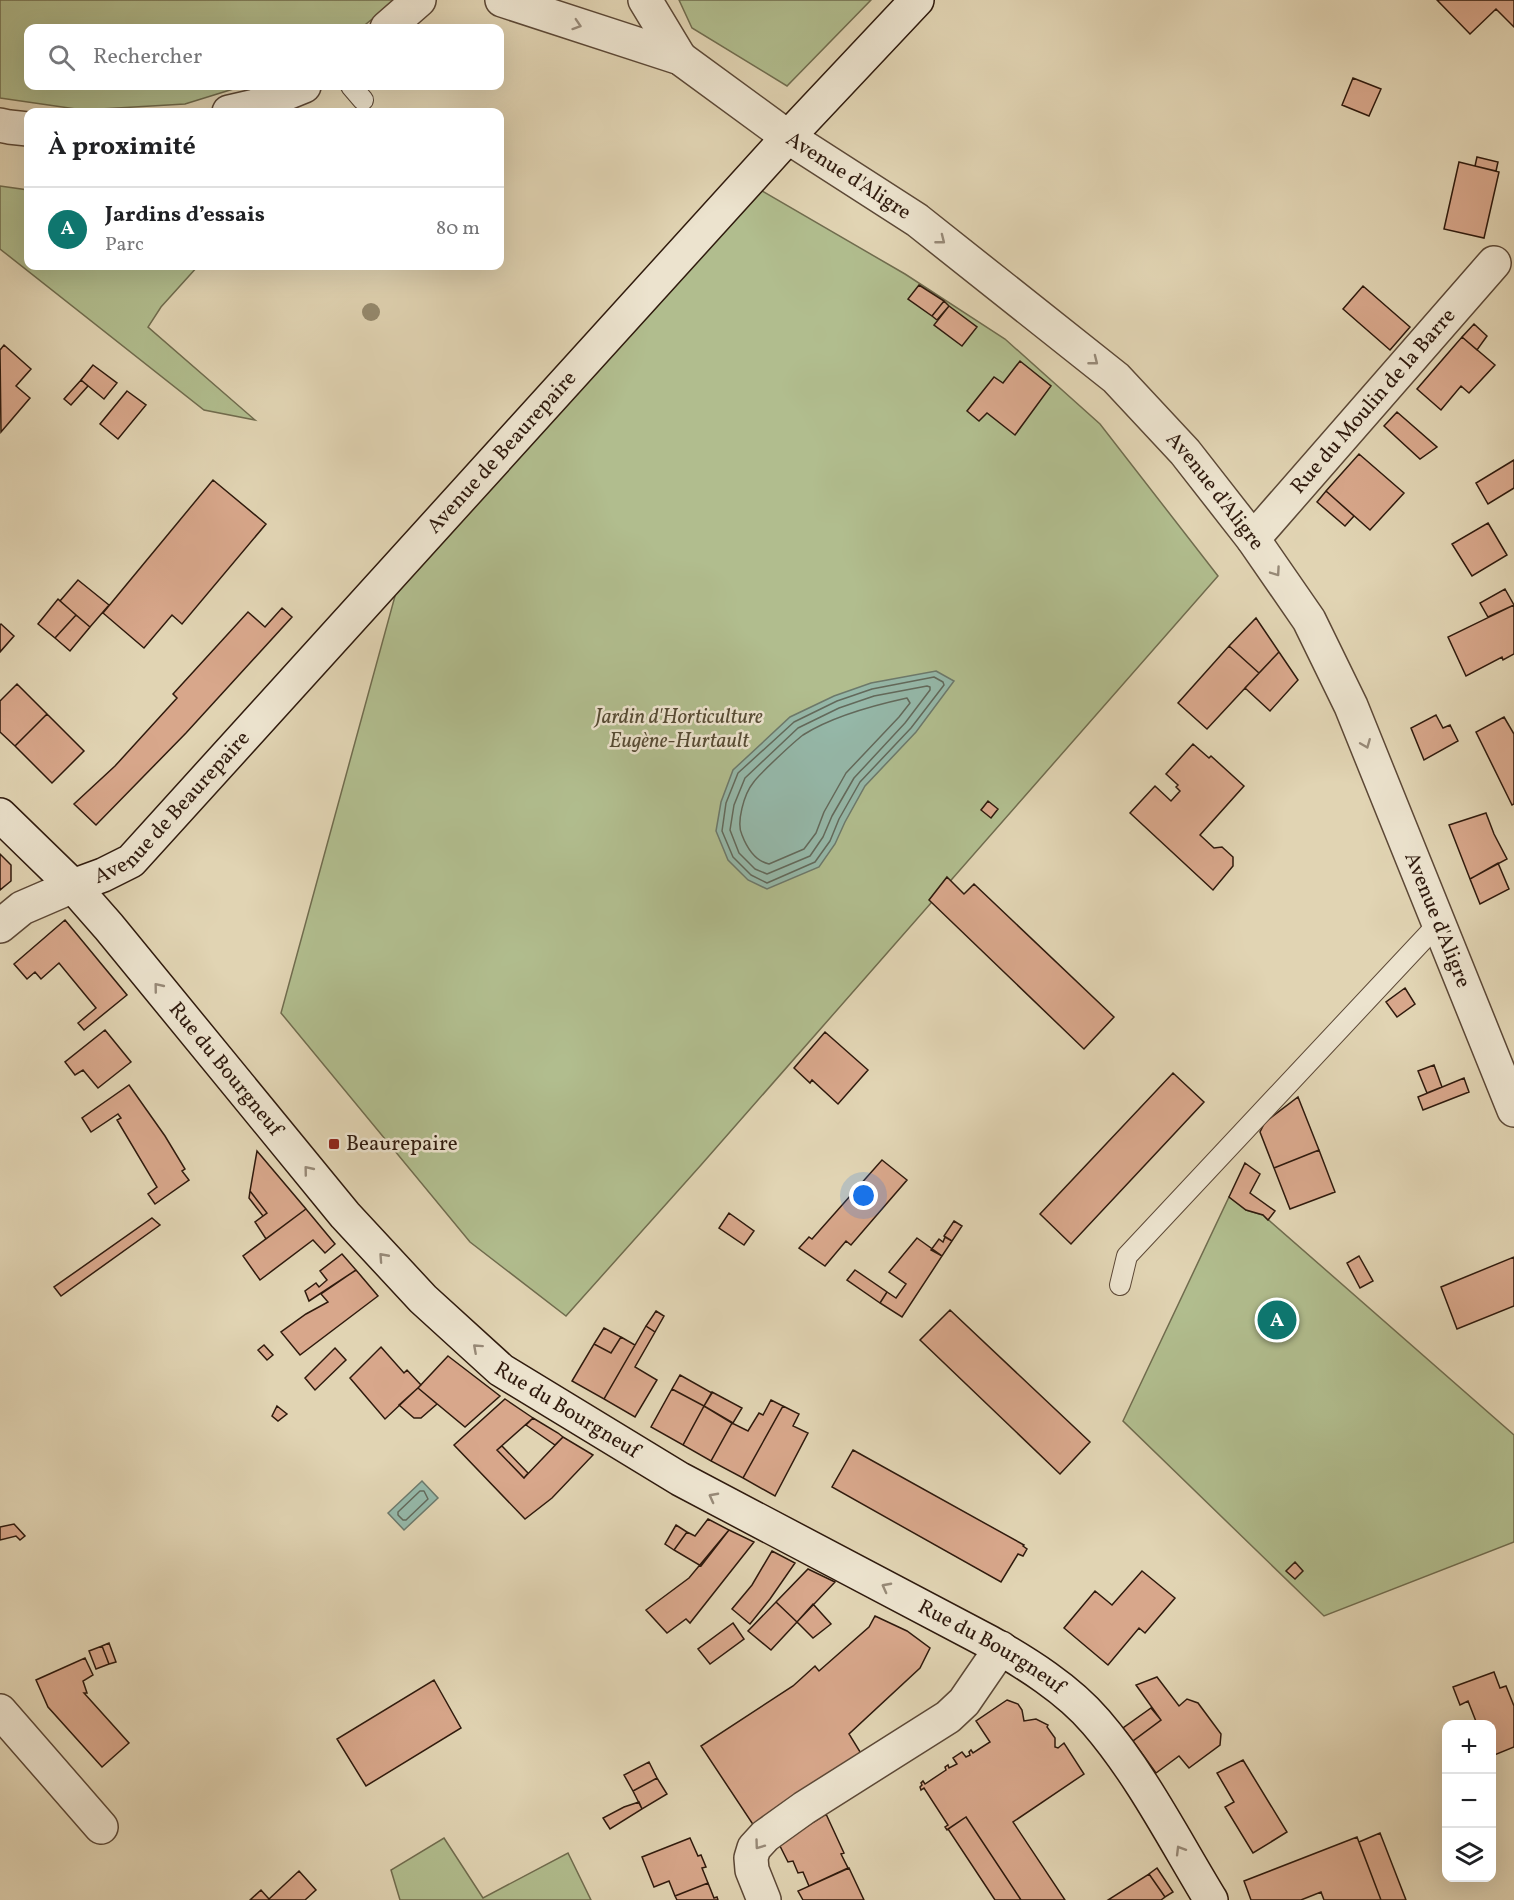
<!DOCTYPE html>
<html lang="fr">
<meta charset="utf-8">
<style>
:root{--surface:#fff;--page:#f6f6f6;--text:#202124;--muted:#757577;--line:#e0e0e0;--accent:#0f766e}
body{margin:0;font-family:Vollkorn,serif;background:var(--page);color:var(--text)}
.controls{position:absolute;right:18px;bottom:18px;display:grid;overflow:hidden;border-radius:12px;box-shadow:0 6px 24px #0002}
.controls button{width:54px;height:54px;display:grid;place-items:center;padding:0;border:0;border-bottom:2px solid var(--line);background:var(--surface);color:var(--text);font:30px sans-serif}
.you{position:absolute;left:864px;top:1196px;width:21px;height:21px;margin:-15px;border:4px solid #fff;border-radius:50%;background:#1a73e8;box-shadow:0 0 0 9px #1a73e833}
.badge{display:grid;place-items:center;width:39px;height:39px;border-radius:50%;background:var(--accent);color:#fff;font-size:20px;font-weight:700}
.pin{position:absolute;translate:-50% -50%;border:3px solid #fff;box-shadow:0 2px 6px #0006}
.list{margin:0;padding:0;list-style:none}
h2{display:flex;justify-content:space-between;align-items:center;height:78px;margin:0;padding:0 24px;font-size:26px}
h2 small{font-size:20px;font-weight:400;color:var(--muted)}
.list li{display:grid;grid-template-columns:39px 1fr auto;gap:18px;align-items:center;box-sizing:border-box;height:84px;padding:0 24px;border-top:2px solid var(--line)}
.list b{display:block;font-size:22px;white-space:nowrap}
.list p{margin:0;font-size:20px;white-space:nowrap;color:var(--muted)}
.list em{font-size:20px;font-style:normal;color:var(--muted)}
.icon{flex:none;width:33px;height:33px;fill:none;stroke:currentColor;stroke-width:2;stroke-linecap:round;stroke-linejoin:round}
.map{position:relative;flex:none;width:1514px;height:1900px;overflow:hidden}
.search{position:absolute;background:var(--surface);box-shadow:0 6px 24px #0002;left:24px;top:24px;width:480px;height:66px;display:flex;align-items:center;gap:15px;box-sizing:border-box;padding:0 21px;border-radius:12px;color:var(--muted);font-size:22px}
.panel{position:absolute;background:var(--surface);box-shadow:0 6px 24px #0002;left:24px;top:108px;width:480px;height:162px;border-radius:12px}
.map>svg:first-child{display:block}
</style>
<div class="map">
<svg width="1514" height="1900" viewBox="0 0 1514 1900">
<rect width="100%" height="100%" fill="#e1d4b3"/>
<filter id="stains"><feTurbulence type="fractalNoise" baseFrequency=".00333" numOctaves="4"/><feColorMatrix values="0 0 0 0 .2 0 0 0 0 .09 0 0 0 0 .02 0 0 0 .5 -.17"/></filter>
<radialGradient id="worn" r=".72"><stop offset=".6" stop-color="#630" stop-opacity="0"/><stop offset="1" stop-color="#630" stop-opacity=".3"/></radialGradient>
<path fill="#b1bd8e" stroke="#706c4e" stroke-width="1.5" d="M 0,0 L 396,0 L 361,28 L 28,28 L 28,86 L 243,86 L 185,104 L 83,110 L 0,98 Z
M 679,0 L 871,0 L 787,86 L 692,28 Z
M 0,186 L 28,190 L 28,266 L 198,266 L 161,307 L 148,327 L 255,420 L 204,410 L 0,249 Z
M 762,191 L 905,274 L 1005,339 L 1100,424 L 1218,576 L 701,1165 L 566,1316 L 470,1242 L 281,1013 L 398,585 Z
M 1229,1197 L 1246,1210 L 1263,1215 L 1514,1435 L 1514,1542 L 1324,1616 L 1123,1421 Z
M 444,1838 L 483,1898 L 568,1853 L 591,1900 L 400,1900 L 391,1870 Z"/>
<path fill="#95b8a9" stroke="#6c796b" stroke-width="1.5" d="M 936,671 L 954,681 L 916,732 L 865,786 L 845,822 L 835,844 L 819,867 L 767,889 L 748,880 L 728,860 L 716,831 L 721,802 L 733,770 L 790,717 L 834,696 L 871,683 Z
M 422,1481 L 438,1498 L 404,1530 L 388,1513 Z"/>
<g fill="none" stroke-linecap="round" stroke-linejoin="round">
<path stroke="#62695b" stroke-width="1.5" d="M 934,677 L 943,682 L 944,685 L 911,728 L 860,782 L 839,819 L 830,841 L 815,862 L 767,883 L 751,875 L 733,857 L 722,831 L 726,803 L 738,773 L 794,722 L 837,701 L 872,689 Z
M 927,686 L 930,687 L 930,690 L 905,723 L 854,778 L 832,816 L 823,837 L 810,856 L 767,874 L 755,869 L 739,853 L 730,830 L 734,805 L 745,778 L 798,728 L 839,708 L 874,696 Z
M 907,698 L 910,703 L 899,717 L 846,773 L 824,812 L 816,833 L 804,849 L 769,864 C 755,861 747,848 742,835 C 736,823 744,794 753,783 C 758,775 795,741 803,735 C 831,717 875,705 907,698 Z
M 420,1491 L 424,1491 L 428,1499 L 406,1520 L 403,1520 L 398,1515 L 398,1512 Z"/>
</g>
<path fill="#d8a78b" stroke="#2f1a0d" stroke-width="1.5" d="M 1437,0 L 1514,0 L 1514,27 L 1496,9 L 1470,34 Z
M 1353,78 L 1381,89 L 1369,116 L 1342,105 Z
M 1477,157 L 1498,162 L 1496,171 L 1475,166 Z
M 1459,162 L 1499,172 L 1484,238 L 1444,229 Z
M 919,285 L 944,301 L 932,316 L 908,299 Z
M 1363,286 L 1410,327 L 1390,350 L 1343,309 Z
M 944,301 L 949,306 L 937,320 L 932,316 Z
M 949,306 L 977,327 L 962,346 L 934,325 Z
M 1474,324 L 1487,336 L 1477,350 L 1462,337 Z
M 1462,337 L 1495,365 L 1469,393 L 1461,386 L 1441,410 L 1417,389 Z
M 4,345 L 31,369 L 16,386 L 30,398 L 1,432 L 0,350 Z
M 1020,361 L 1051,386 L 1015,435 L 987,413 L 979,421 L 967,411 L 994,377 L 1003,383 Z
M 93,365 L 117,383 L 104,399 L 81,380 Z
M 81,380 L 88,386 L 71,405 L 64,399 Z
M 127,391 L 146,405 L 118,439 L 100,424 Z
M 1397,412 L 1437,447 L 1420,459 L 1384,426 Z
M 1359,454 L 1404,493 L 1370,530 L 1326,491 Z
M 1514,460 L 1514,488 L 1488,504 L 1476,483 Z
M 213,480 L 266,524 L 182,624 L 172,615 L 144,648 L 103,613 Z
M 1326,491 L 1354,516 L 1345,526 L 1317,502 Z
M 1488,523 L 1507,555 L 1472,576 L 1452,544 Z
M 78,580 L 109,605 L 90,627 L 60,601 Z
M 1505,589 L 1514,605 L 1488,617 L 1480,603 Z
M 58,599 L 76,615 L 55,638 L 38,624 Z
M 1514,605 L 1514,654 L 1503,660 L 1502,657 L 1466,676 L 1448,637 Z
M 282,608 L 292,617 L 186,733 L 96,825 L 74,804 L 115,766 L 177,698 L 173,694 L 248,612 L 265,627 Z
M 76,615 L 90,627 L 70,651 L 55,638 Z
M 1256,618 L 1279,652 L 1259,673 L 1229,646 Z
M 1,624 L 14,636 L 0,652 L 0,625 Z
M 1229,646 L 1259,673 L 1207,729 L 1178,703 Z
M 1279,652 L 1298,680 L 1270,711 L 1245,688 Z
M 17,684 L 47,714 L 15,746 L 0,732 L 0,701 Z
M 47,714 L 84,751 L 52,783 L 15,746 Z
M 1436,715 L 1443,728 L 1450,725 L 1458,741 L 1424,760 L 1411,728 Z
M 1504,717 L 1514,734 L 1514,804 L 1512,805 L 1476,732 Z
M 1193,744 L 1209,758 L 1211,756 L 1244,786 L 1200,835 L 1214,848 L 1222,847 L 1233,857 L 1233,866 L 1213,890 L 1130,813 L 1155,786 L 1171,801 L 1180,791 L 1176,787 L 1178,785 L 1166,774 Z
M 988,801 L 998,809 L 991,818 L 981,810 Z
M 1486,813 L 1494,834 L 1507,859 L 1470,879 L 1449,825 Z
M 0,854 L 11,865 L 11,881 L 0,890 Z
M 1498,863 L 1509,889 L 1480,904 L 1470,879 Z
M 947,877 L 964,894 L 974,884 L 1114,1017 L 1084,1049 L 929,900 Z
M 65,920 L 127,995 L 84,1030 L 78,1023 L 96,1008 L 59,963 L 41,979 L 35,972 L 27,979 L 14,964 Z
M 1405,988 L 1415,1004 L 1397,1017 L 1386,1002 Z
M 105,1030 L 131,1062 L 98,1088 L 83,1070 L 75,1075 L 65,1062 Z
M 825,1032 L 868,1070 L 838,1104 L 812,1080 L 810,1083 L 794,1068 Z
M 1434,1065 L 1442,1087 L 1427,1093 L 1418,1071 Z
M 1173,1073 L 1204,1102 L 1071,1244 L 1040,1214 Z
M 1464,1078 L 1469,1092 L 1423,1110 L 1418,1097 Z
M 129,1085 L 165,1136 L 185,1169 L 182,1171 L 189,1180 L 155,1204 L 148,1194 L 157,1187 L 117,1120 L 121,1118 L 118,1114 L 91,1132 L 82,1118 Z
M 1298,1097 L 1319,1150 L 1274,1168 L 1260,1132 L 1265,1122 Z
M 1319,1150 L 1335,1192 L 1290,1209 L 1274,1168 Z
M 257,1151 L 306,1209 L 266,1239 L 255,1222 L 267,1213 L 250,1191 Z
M 882,1160 L 907,1180 L 851,1245 L 846,1241 L 825,1266 L 799,1248 L 809,1237 L 812,1239 Z
M 1245,1163 L 1260,1174 L 1250,1193 L 1275,1211 L 1268,1220 L 1263,1215 L 1246,1210 L 1229,1197 Z
M 250,1191 L 267,1213 L 263,1216 L 249,1198 Z
M 306,1209 L 335,1244 L 325,1253 L 313,1240 L 260,1280 L 243,1256 Z
M 729,1213 L 754,1231 L 744,1245 L 719,1228 Z
M 152,1218 L 160,1225 L 61,1296 L 54,1287 Z
M 954,1221 L 962,1226 L 952,1241 L 944,1236 Z
M 945,1237 L 952,1241 L 942,1256 L 931,1250 L 939,1239 L 943,1242 Z
M 917,1238 L 942,1256 L 902,1317 L 880,1303 L 887,1292 L 896,1298 L 906,1284 L 889,1272 Z
M 342,1254 L 356,1270 L 309,1301 L 305,1291 L 316,1283 L 319,1287 L 327,1280 L 320,1271 Z
M 1359,1256 L 1373,1281 L 1360,1288 L 1347,1263 Z
M 1514,1257 L 1514,1306 L 1457,1329 L 1441,1287 Z
M 356,1270 L 378,1296 L 300,1355 L 281,1332 L 306,1314 L 328,1302 L 321,1294 Z
M 855,1270 L 887,1292 L 880,1303 L 847,1280 Z
M 950,1310 L 1090,1442 L 1060,1474 L 920,1340 Z
M 656,1311 L 664,1316 L 655,1332 L 646,1326 Z
M 646,1326 L 655,1332 L 635,1367 L 657,1380 L 635,1417 L 604,1399 Z
M 604,1328 L 621,1337 L 611,1353 L 594,1344 Z
M 621,1337 L 635,1345 L 604,1399 L 572,1381 L 594,1344 L 611,1353 Z
M 264,1345 L 273,1355 L 267,1360 L 258,1350 Z
M 381,1347 L 404,1373 L 407,1370 L 421,1385 L 385,1419 L 350,1378 Z
M 335,1348 L 346,1360 L 315,1390 L 305,1378 Z
M 448,1356 L 500,1396 L 465,1427 L 418,1388 Z
M 680,1375 L 712,1393 L 704,1406 L 672,1389 Z
M 418,1388 L 437,1404 L 421,1418 L 414,1418 L 399,1405 Z
M 672,1389 L 704,1406 L 683,1445 L 651,1427 Z
M 712,1392 L 742,1408 L 733,1423 L 704,1406 Z
M 505,1399 L 533,1418 L 497,1450 L 524,1478 L 563,1437 L 593,1455 L 552,1498 L 525,1519 L 454,1445 Z
M 771,1400 L 783,1406 L 743,1478 L 711,1461 L 732,1423 L 748,1431 L 759,1413 L 763,1415 Z
M 277,1406 L 287,1414 L 278,1421 L 272,1416 Z
M 704,1406 L 732,1423 L 711,1461 L 683,1445 Z
M 783,1406 L 799,1414 L 793,1426 L 808,1433 L 775,1496 L 743,1478 Z
M 533,1418 L 558,1433 L 563,1437 L 555,1445 L 526,1425 Z
M 502,1446 L 528,1473 L 524,1478 L 497,1450 Z
M 853,1450 L 1024,1545 L 1023,1546 L 1027,1549 L 1023,1556 L 1018,1554 L 1001,1582 L 832,1487 Z
M 708,1519 L 729,1530 L 701,1566 L 674,1550 L 687,1532 L 695,1536 Z
M 14,1524 L 25,1536 L 20,1540 L 16,1536 L 0,1540 L 0,1527 Z
M 676,1525 L 687,1532 L 674,1550 L 665,1544 Z
M 729,1530 L 754,1542 L 690,1623 L 686,1619 L 667,1633 L 646,1610 L 689,1578 Z
M 772,1551 L 795,1563 L 770,1599 L 750,1624 L 732,1609 L 752,1585 Z
M 1295,1562 L 1303,1571 L 1295,1579 L 1286,1571 Z
M 808,1569 L 835,1582 L 797,1622 L 776,1602 Z
M 1142,1571 L 1175,1598 L 1145,1633 L 1139,1628 L 1108,1665 L 1064,1628 L 1095,1591 L 1112,1605 Z
M 776,1602 L 797,1622 L 771,1650 L 748,1631 Z
M 813,1604 L 831,1624 L 813,1638 L 797,1622 Z
M 875,1616 L 907,1631 L 930,1648 L 920,1668 L 849,1734 L 862,1755 L 754,1826 L 701,1746 L 793,1686 L 815,1666 L 819,1671 L 869,1627 Z
M 733,1623 L 744,1639 L 710,1664 L 698,1649 Z
M 109,1643 L 116,1662 L 109,1664 L 102,1646 Z
M 102,1646 L 109,1664 L 96,1669 L 89,1651 Z
M 85,1658 L 93,1675 L 83,1681 L 87,1693 L 84,1693 L 129,1743 L 102,1767 L 48,1707 L 36,1680 Z
M 1494,1672 L 1500,1688 L 1506,1686 L 1514,1706 L 1514,1747 L 1492,1756 L 1492,1724 L 1477,1724 L 1468,1701 L 1460,1705 L 1453,1687 Z
M 1157,1677 L 1179,1706 L 1187,1699 L 1198,1703 L 1221,1734 L 1220,1745 L 1189,1768 L 1179,1756 L 1156,1773 L 1133,1741 L 1161,1720 L 1136,1685 Z
M 434,1680 L 461,1728 L 366,1786 L 337,1739 Z
M 1007,1700 L 1018,1704 L 1022,1710 L 1024,1721 L 1036,1719 L 1048,1725 L 1047,1727 L 1055,1738 L 1055,1747 L 1058,1748 L 1064,1743 L 1084,1774 L 1013,1822 L 1065,1900 L 1021,1900 L 966,1817 L 947,1830 L 945,1827 L 948,1825 L 924,1788 L 921,1790 L 920,1787 L 922,1785 L 921,1783 L 923,1781 L 925,1784 L 946,1770 L 945,1767 L 948,1765 L 949,1768 L 957,1764 L 953,1758 L 962,1752 L 966,1757 L 970,1755 L 969,1752 L 971,1750 L 973,1753 L 990,1742 L 976,1721 Z
M 1151,1708 L 1161,1720 L 1133,1741 L 1123,1728 Z
M 1243,1760 L 1287,1832 L 1253,1853 L 1225,1807 L 1234,1802 L 1217,1773 Z
M 649,1762 L 657,1778 L 633,1791 L 624,1775 Z
M 657,1778 L 667,1794 L 642,1809 L 633,1791 Z
M 639,1802 L 642,1809 L 610,1829 L 603,1818 L 624,1807 Z
M 826,1814 L 844,1853 L 841,1854 L 848,1868 L 809,1886 L 803,1872 L 798,1873 L 793,1861 L 788,1862 L 779,1844 Z
M 966,1817 L 1021,1900 L 995,1900 L 948,1829 Z
M 1380,1833 L 1406,1900 L 1381,1900 L 1359,1842 Z
M 1357,1837 L 1381,1900 L 1324,1900 L 1321,1892 L 1301,1900 L 1251,1900 L 1244,1881 Z
M 690,1838 L 698,1856 L 701,1855 L 706,1867 L 702,1868 L 708,1883 L 675,1896 L 669,1881 L 654,1887 L 642,1857 Z
M 849,1868 L 864,1900 L 803,1900 L 798,1891 Z
M 1157,1868 L 1173,1892 L 1165,1897 L 1149,1874 Z
M 299,1871 L 316,1890 L 305,1900 L 250,1900 L 261,1890 L 269,1899 Z
M 1149,1874 L 1165,1897 L 1161,1900 L 1108,1900 Z
M 708,1883 L 714,1898 L 717,1897 L 718,1900 L 677,1900 L 675,1896 Z"/>
<g fill="none" stroke-linecap="round" stroke-linejoin="round">
<defs>
<path id="lane" d="M 351,86 L 363,100
M 1120,1285 L 1127,1256 L 1438,924"/>
<g id="street">
<path id="s1" d="M 502,0 L 680,58 L 788,137 L 917,220 L 1116,378 L 1185,452 L 1253,539 L 1309,620 L 1351,706 L 1514,1110"/>
<path d="M 645,0 L 680,58"/>
<path d="M 387,28 L 419,0"/>
<path d="M 229,112 L 255,106 L 304,86"/>
<path d="M 0,125 L 9,127 L 28,129"/>
<path id="s2" d="M 1253,539 L 1494,263"/>
<path d="M 0,926 L 22,908 L 73,886"/>
<path d="M 0,1711 L 101,1827"/>
<path d="M 764,1900 L 752,1870 L 751,1858 L 754,1848 L 765,1836 L 804,1808 L 948,1717 L 964,1702 L 1001,1648"/>
</g>
<g id="secondary">
<path id="s3" d="M 0,815 L 73,886 L 109,927 L 345,1215 L 423,1299 L 501,1370 L 680,1479 L 989,1642 C 1026,1663 1068,1689 1096,1722 C 1141,1774 1175,1841 1211,1900"/>
<path id="s4" d="M 73,886 L 103,875 L 131,861 L 788,137 L 917,0"/>
</g>
</defs>
<use href="#lane" stroke="#5c4836" stroke-width="22"/>
<use href="#street" stroke="#5c4836" stroke-width="36"/>
<use href="#secondary" stroke="#2f1a0d" stroke-width="36"/>
<use href="#lane" stroke="#ece3ce" stroke-width="20"/>
<use href="#street" stroke="#ece3ce" stroke-width="33"/>
<use href="#secondary" stroke="#ece3ce" stroke-width="33"/>
</g>
<circle fill="#95896d" cx="371" cy="312" r="9"/>
<defs><path id="oneway-chevron" d="M-2-3.5L2.5 0L-2 3.5" fill="none" stroke-width="1.6" stroke-linecap="round" stroke-linejoin="round" transform="scale(1.5)"/></defs>
<g stroke="#978977">
<use href="#oneway-chevron" transform="translate(577 25) rotate(18)"/>
<use href="#oneway-chevron" transform="translate(941 240) rotate(38)"/>
<use href="#oneway-chevron" transform="translate(1094 361) rotate(38)"/>
<use href="#oneway-chevron" transform="translate(1276 572) rotate(55)"/>
<use href="#oneway-chevron" transform="translate(1366 744) rotate(68)"/>
<use href="#oneway-chevron" transform="translate(158 987) rotate(-129)"/>
<use href="#oneway-chevron" transform="translate(308 1170) rotate(-129)"/>
<use href="#oneway-chevron" transform="translate(383 1257) rotate(-132)"/>
<use href="#oneway-chevron" transform="translate(477 1348) rotate(-138)"/>
<use href="#oneway-chevron" transform="translate(713 1497) rotate(-152)"/>
<use href="#oneway-chevron" transform="translate(886 1587) rotate(-152)"/>
<use href="#oneway-chevron" transform="translate(759 1845) rotate(126)"/>
<use href="#oneway-chevron" transform="translate(1180 1850) rotate(-121)"/>
</g>
<rect fill="#8f2418" stroke="#ece3ce" stroke-width="2" x="328" y="1138" width="12" height="12" rx="3"/>
<g text-anchor="middle" dominant-baseline="central" stroke-width="5" stroke-linejoin="round" paint-order="stroke">
<g font-size="21" fill="#2f1a0d" stroke="#ece3ce">
<text stroke="none"><textPath href="#s1" startOffset="393">Avenue d'Aligre</textPath></text>
<text stroke="none"><textPath href="#s2" startOffset="183">Rue du Moulin de la Barre</textPath></text>
<text stroke="none"><textPath href="#s4" startOffset="615">Avenue de Beaurepaire</textPath></text>
<text stroke="none"><textPath href="#s1" startOffset="879">Avenue d'Aligre</textPath></text>
<text stroke="none"><textPath href="#s4" startOffset="129">Avenue de Beaurepaire</textPath></text>
<text stroke="none"><textPath href="#s1" startOffset="1365">Avenue d'Aligre</textPath></text>
<text stroke="none"><textPath href="#s3" startOffset="340">Rue du Bourgneuf</textPath></text>
<text stroke="none"><textPath href="#s3" startOffset="826">Rue du Bourgneuf</textPath></text>
<text stroke="none"><textPath href="#s3" startOffset="1312">Rue du Bourgneuf</textPath></text>
</g>
<g font-size="21" font-style="italic" fill="#564b34" stroke="#ece3ce">
<text x="679" y="717">Jardin d'Horticulture<tspan x="679" dy="24">Eugène-Hurtault</tspan></text>
</g>
<g font-size="21" fill="#2f1a0d" stroke="#ece3ce" text-anchor="start">
<text x="346" y="1144">Beaurepaire</text>
</g>
</g>
<rect width="100%" height="100%" filter="url(#stains)"/>
<rect width="100%" height="100%" fill="url(#worn)"/>
</svg>
<div class="controls">
<button>+</button>
<button>−</button>
<button><svg class="icon" aria-label="layers" viewBox="0 0 24 24"><path d="M12 4l9 5-9 5-9-5zM3 14l9 5 9-5"/></svg></button>
</div>
<div class="you"></div>
<div class="pin badge" style="left:1277px;top:1320px">A</div>
<div class="search"><svg class="icon" aria-label="search" viewBox="0 0 24 24"><circle cx="10" cy="10" r="6"/><path d="M15 15l6 6"/></svg>Rechercher</div>
<section class="panel">
<h2>À proximité<small></small></h2>
<ul class="list">
<li><span class="badge">A</span><div><b>Jardins d’essais</b><p>Parc</p></div><em>80 m</em></li>
</ul>
</section>
</div>
